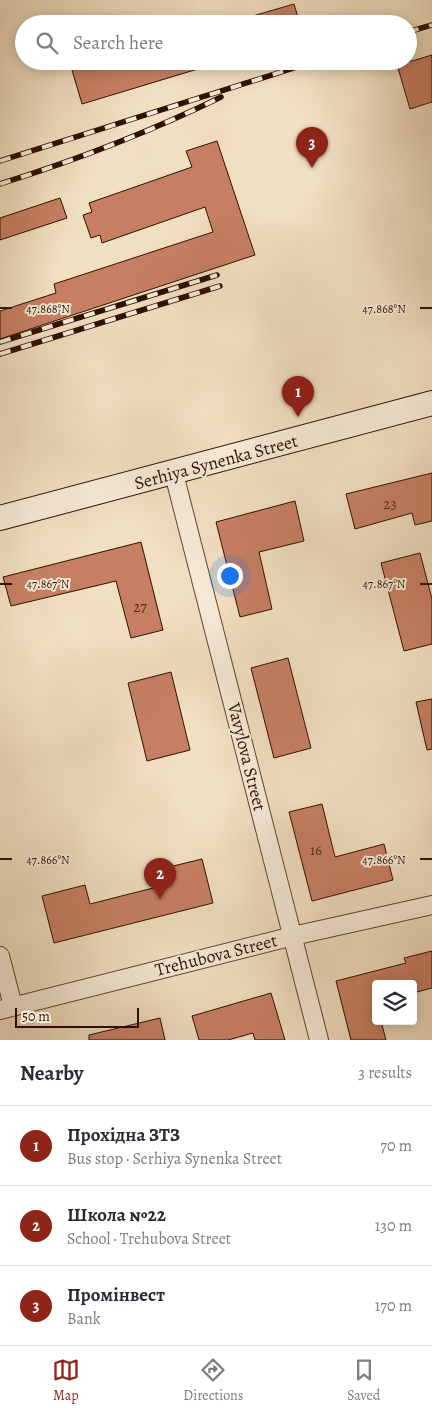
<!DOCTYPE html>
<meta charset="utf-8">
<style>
:root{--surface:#fff;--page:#f7f7f7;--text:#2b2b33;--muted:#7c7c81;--line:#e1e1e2;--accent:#8f2418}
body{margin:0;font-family:Alegreya,serif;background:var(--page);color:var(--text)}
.controls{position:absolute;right:15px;bottom:15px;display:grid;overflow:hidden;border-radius:5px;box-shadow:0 2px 12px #0003}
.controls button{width:45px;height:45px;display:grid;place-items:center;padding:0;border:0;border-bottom:1px solid var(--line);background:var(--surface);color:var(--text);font:25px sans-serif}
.scale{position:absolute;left:15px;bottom:12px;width:124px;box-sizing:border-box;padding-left:5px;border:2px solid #2f1000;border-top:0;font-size:14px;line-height:18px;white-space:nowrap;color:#2f1000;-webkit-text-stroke:4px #f6ead7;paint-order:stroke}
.you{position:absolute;left:229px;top:575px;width:18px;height:18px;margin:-12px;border:4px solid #fff;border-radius:50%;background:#1a73e8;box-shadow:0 0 0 8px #1a73e833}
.badge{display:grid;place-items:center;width:32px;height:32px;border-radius:50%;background:var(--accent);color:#fff;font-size:16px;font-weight:700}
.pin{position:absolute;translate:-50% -41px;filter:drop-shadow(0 1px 2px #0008)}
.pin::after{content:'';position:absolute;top:26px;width:18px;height:15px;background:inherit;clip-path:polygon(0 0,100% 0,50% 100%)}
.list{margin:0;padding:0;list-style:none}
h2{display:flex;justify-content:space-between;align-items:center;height:65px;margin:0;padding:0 20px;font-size:21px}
h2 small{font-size:16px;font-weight:400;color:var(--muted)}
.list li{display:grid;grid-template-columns:32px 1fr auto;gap:15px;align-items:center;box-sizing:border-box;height:80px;padding:0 20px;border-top:1px solid var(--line)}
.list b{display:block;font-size:19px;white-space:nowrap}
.list p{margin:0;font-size:16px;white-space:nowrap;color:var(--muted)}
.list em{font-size:16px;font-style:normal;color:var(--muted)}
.icon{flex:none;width:28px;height:28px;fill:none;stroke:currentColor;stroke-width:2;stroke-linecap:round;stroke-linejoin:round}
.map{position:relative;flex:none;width:432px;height:1040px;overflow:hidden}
.search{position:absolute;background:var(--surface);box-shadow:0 2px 12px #0003;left:15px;right:15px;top:15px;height:55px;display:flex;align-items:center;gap:12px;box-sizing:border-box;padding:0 18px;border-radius:28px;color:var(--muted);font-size:19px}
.sheet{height:305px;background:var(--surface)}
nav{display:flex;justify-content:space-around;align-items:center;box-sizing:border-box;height:70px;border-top:1px solid var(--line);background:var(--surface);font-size:14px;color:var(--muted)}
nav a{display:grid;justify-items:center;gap:2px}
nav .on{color:var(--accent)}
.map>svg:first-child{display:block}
</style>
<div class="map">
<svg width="432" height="1040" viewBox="0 0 432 1040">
<rect width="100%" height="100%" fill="#f1dfc1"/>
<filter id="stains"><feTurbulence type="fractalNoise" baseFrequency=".004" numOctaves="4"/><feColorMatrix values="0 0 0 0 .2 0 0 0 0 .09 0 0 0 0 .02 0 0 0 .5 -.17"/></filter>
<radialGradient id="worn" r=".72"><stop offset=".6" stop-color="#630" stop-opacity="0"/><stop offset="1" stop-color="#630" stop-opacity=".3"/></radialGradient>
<path fill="#c77f64" stroke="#2f1000" d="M 294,4 L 300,24 L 239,24 L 239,20 Z
M 432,55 L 432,102 L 410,109 L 396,61 L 412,61 Z
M 102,61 L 210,61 L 211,65 L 82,104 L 72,70 Z
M 217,141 L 255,255 L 0,339 L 0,311 L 56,293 L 54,284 L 213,232 L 205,207 L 102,243 L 100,235 L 91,238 L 83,215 L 92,212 L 89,203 L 192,167 L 186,151 Z
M 60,198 L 67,218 L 0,240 L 0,218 Z
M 432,473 L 432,521 L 415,525 L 412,513 L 355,529 L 346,494 Z
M 295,501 L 304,541 L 259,552 L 272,609 L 240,617 L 216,522 Z
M 141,542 L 163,630 L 131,638 L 116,581 L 11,606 L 3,577 Z
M 420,553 L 432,599 L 432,644 L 404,651 L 381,563 Z
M 288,658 L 311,748 L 274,758 L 251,668 Z
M 171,672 L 190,750 L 147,761 L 128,683 Z
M 432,699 L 432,749 L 427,750 L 416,702 Z
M 322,804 L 335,857 L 384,844 L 393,880 L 312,901 L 289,812 Z
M 202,859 L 213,903 L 54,943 L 42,896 L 85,885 L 90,904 L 161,886 L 157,870 Z
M 432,951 L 432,988 L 413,993 L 413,984 L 376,984 L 376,1021 L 381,1021 L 386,1040 L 351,1040 L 336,981 L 406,963 L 404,958 Z
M 271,993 L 285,1040 L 255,1040 L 253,1033 L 228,1040 L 199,1040 L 192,1016 Z
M 160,1018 L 165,1040 L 89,1040 L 89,1035 Z"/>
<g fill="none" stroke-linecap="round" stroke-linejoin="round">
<defs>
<path id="street" d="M 174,474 L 319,1040
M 0,956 L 13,1006
M 0,1010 L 293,936 L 432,905"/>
<path id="secondary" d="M 0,518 L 432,403"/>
</defs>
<use href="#street" stroke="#604430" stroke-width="20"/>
<use href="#secondary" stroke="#2f1000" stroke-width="26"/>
<use href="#street" stroke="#f6ead7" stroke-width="18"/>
<use href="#secondary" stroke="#f6ead7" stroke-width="24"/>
<defs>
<path id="rail" d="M 408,32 L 432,25
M 0,161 L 316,61
M 0,184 C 76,160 150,132 221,97
M 0,342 L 217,275
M 0,354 L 220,286"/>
</defs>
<use href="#rail" stroke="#2f1000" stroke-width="5.5"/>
<use href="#rail" stroke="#f6ead7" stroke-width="4" stroke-dasharray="11" stroke-linecap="butt"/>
</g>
<path fill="none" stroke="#2f1000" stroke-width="2" d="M 0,308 L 12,308M 420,308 L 432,308M 0,584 L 12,584M 420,584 L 432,584M 0,859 L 12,859M 420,859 L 432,859"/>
<g text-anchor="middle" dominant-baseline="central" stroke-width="4" stroke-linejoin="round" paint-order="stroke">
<g font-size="15" fill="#552c19">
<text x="390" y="504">23</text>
<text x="140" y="607">27</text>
<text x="316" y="850">16</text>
</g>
<g font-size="18" fill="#2f1000" stroke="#f6ead7">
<text transform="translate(216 462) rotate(-15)">Serhiya Synenka Street</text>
<text transform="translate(247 757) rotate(76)">Vavylova Street</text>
<text transform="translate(216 955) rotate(-14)">Trehubova Street</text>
</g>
</g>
<g font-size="12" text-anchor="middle" fill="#2f1000" stroke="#f6ead7" stroke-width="4" stroke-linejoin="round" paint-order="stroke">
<text x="48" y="313">47.868°N</text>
<text x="384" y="313">47.868°N</text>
<text x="48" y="588">47.867°N</text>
<text x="384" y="588">47.867°N</text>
<text x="48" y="864">47.866°N</text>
<text x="384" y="864">47.866°N</text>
</g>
<rect width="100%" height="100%" filter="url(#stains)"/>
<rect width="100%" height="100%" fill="url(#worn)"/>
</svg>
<div class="controls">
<button><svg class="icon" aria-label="layers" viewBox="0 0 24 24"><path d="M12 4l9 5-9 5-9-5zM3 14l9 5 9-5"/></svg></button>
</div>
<div class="scale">50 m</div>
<div class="you"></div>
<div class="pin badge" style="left:298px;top:417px">1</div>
<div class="pin badge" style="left:160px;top:899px">2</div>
<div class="pin badge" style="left:312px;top:168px">3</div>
<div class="search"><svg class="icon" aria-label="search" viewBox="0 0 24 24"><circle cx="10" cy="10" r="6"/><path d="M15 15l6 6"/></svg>Search here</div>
</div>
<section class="sheet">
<h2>Nearby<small>3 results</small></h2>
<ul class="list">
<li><span class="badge">1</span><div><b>Прохідна ЗТЗ</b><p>Bus stop · Serhiya Synenka Street</p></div><em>70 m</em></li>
<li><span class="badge">2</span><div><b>Школа №22</b><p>School · Trehubova Street</p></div><em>130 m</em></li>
<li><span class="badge">3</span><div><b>Промінвест</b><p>Bank</p></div><em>170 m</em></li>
</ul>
</section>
<nav>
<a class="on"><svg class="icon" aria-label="map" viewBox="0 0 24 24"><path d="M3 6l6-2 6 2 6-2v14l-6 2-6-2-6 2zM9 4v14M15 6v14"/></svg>Map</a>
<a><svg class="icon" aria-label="directions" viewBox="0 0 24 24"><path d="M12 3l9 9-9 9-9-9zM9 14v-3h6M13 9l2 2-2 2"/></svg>Directions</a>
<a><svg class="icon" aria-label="saved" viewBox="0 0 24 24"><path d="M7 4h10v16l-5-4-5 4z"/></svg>Saved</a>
</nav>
